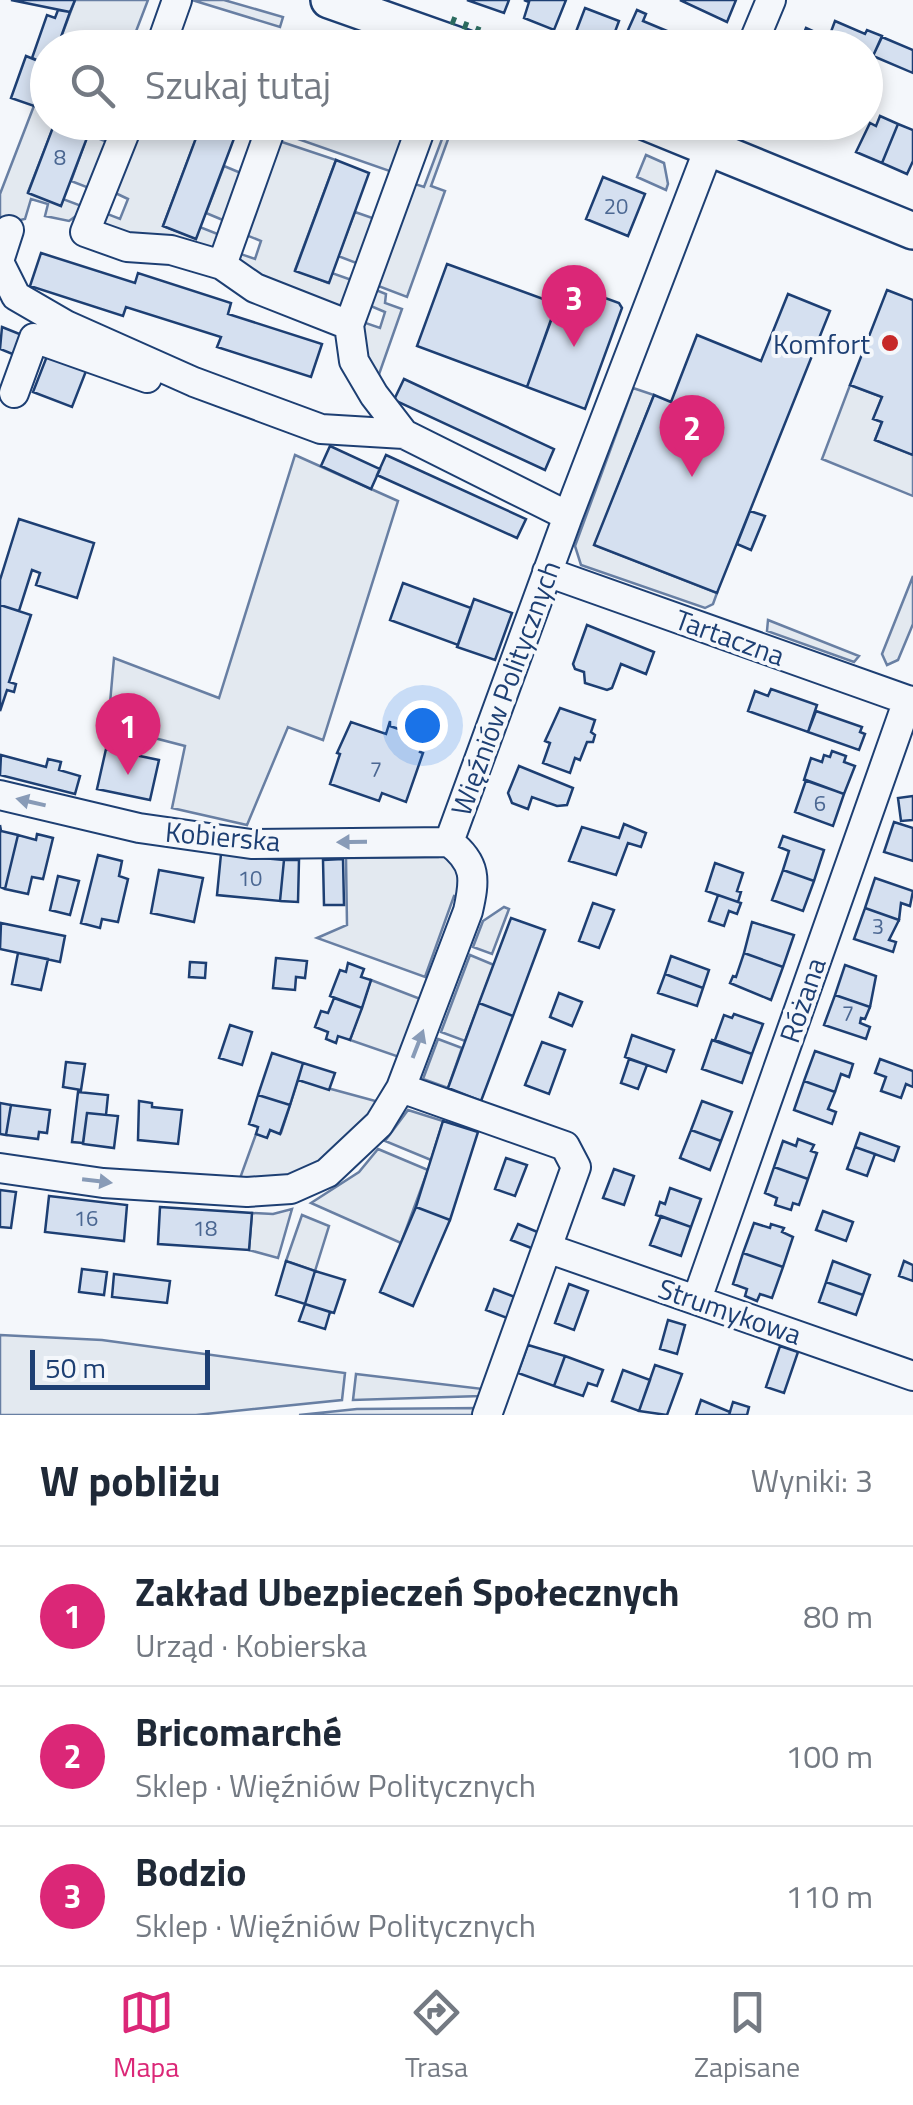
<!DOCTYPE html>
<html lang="pl">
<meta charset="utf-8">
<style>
:root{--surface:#fff;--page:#f2f2f3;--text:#1f2937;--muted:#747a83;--line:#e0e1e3;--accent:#db2777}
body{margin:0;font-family:"Titillium Web",sans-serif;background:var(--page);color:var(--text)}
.scale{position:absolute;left:30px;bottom:25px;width:180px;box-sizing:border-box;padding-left:10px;border:5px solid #1d3f73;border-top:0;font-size:28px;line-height:35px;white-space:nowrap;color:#1d3f73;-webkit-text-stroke:8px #f4f7fb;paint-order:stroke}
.you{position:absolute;left:422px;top:725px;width:35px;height:35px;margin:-25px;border:8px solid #fff;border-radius:50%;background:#1a73e8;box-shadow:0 0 0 15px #1a73e833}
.badge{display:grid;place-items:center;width:65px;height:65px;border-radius:50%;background:var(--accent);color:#fff;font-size:32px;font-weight:700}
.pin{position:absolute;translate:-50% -82px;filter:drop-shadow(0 2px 5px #0008)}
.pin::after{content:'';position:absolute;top:52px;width:35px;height:30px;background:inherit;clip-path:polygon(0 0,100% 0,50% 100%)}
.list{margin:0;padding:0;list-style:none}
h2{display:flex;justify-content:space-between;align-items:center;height:130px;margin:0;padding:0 40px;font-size:42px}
h2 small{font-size:32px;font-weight:400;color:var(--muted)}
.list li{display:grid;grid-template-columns:65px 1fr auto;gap:30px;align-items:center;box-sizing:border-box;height:140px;padding:0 40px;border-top:2px solid var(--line)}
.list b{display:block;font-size:38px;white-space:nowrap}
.list p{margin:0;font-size:32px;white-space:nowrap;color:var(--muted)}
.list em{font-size:32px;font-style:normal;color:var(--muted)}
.icon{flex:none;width:55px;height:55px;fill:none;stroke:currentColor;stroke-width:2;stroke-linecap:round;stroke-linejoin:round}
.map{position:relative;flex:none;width:913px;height:1415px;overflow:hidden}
.search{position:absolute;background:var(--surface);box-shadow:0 5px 15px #0003;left:30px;right:30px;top:30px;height:110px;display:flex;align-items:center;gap:25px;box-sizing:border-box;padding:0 35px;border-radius:55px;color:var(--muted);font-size:38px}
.sheet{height:550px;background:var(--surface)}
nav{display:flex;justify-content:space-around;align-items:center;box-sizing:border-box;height:140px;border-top:2px solid var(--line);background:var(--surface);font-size:28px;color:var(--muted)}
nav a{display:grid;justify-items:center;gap:5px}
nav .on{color:var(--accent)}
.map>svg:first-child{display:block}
</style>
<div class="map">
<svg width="913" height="1415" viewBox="0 0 913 1415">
<rect width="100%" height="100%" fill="#f4f7fb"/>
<path fill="#e3e9f0" stroke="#687fa3" stroke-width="2.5" d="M 75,0 L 148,0 L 130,47 L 57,48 Z
M 192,0 L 224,0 L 283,17 L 280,27 Z
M 47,72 L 48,122 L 55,123 L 28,192 L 60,205 L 63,199 L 87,208 L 69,221 L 45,216 L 48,204 L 31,199 L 25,219 L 0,224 L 0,194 Z
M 135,123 L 202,123 L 163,226 L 195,238 L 200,227 L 225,237 L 217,251 L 106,232 L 100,222 L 100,211 L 120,219 L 128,199 L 109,190 Z
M 282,123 L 416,123 L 398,174 L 278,132 Z
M 448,123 L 454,123 L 431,186 L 445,191 L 407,297 L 373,284 L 409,182 L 424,187 Z
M 88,134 L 112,144 L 94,190 L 71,181 Z
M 276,140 L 336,160 L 295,270 L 328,283 L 332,273 L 360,283 L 346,304 L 338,307 L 244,273 L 235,252 L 255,259 L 261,241 L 241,233 Z
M 646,155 L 664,163 L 668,184 L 666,190 L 637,177 Z
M 224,166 L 248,176 L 230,223 L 206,213 Z
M 355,212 L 381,221 L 364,266 L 338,256 Z
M 371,288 L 386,294 L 385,303 L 402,309 L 377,380 L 367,365 L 360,321 L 380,328 L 385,312 L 366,304 Z
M 850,385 L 882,397 L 874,419 L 882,422 L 875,440 L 913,455 L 913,496 L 822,459 Z
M 633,388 L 654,395 L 595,545 L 717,593 L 713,604 L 705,608 L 581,565 L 575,546 Z
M 295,455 L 398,501 L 323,740 L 288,727 L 247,825 L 172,808 L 185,746 L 108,726 L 114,658 L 219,698 Z
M 913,576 L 913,624 L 898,660 L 887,665 L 882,654 Z
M 768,620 L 859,656 L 854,662 L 767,631 Z
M 440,853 C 462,859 460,879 462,898 L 454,896 L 425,977 L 317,938 L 347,925 L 346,858 L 438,857 Z
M 504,907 L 509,909 L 492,954 L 473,947 L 483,921 Z
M 470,955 L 494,965 L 465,1041 L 441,1032 Z
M 371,980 L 423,1000 L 402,1058 L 350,1040 Z
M 438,1039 L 462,1048 L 448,1088 L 423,1079 Z
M 298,1080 L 379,1102 L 350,1142 L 303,1174 L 239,1181 L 256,1134 L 267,1137 L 270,1130 L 281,1133 Z
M 408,1110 L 443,1121 L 431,1160 L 385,1141 Z
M 378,1149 L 428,1170 L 401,1243 L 311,1203 L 359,1172 Z
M 292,1209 L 278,1258 L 249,1250 L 252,1213 L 273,1214 Z
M 302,1215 L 329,1226 L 315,1271 L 286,1261 Z
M 0,1335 L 102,1340 L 345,1373 L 342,1400 L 196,1415 L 0,1415 Z
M 356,1374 L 483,1389 L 481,1396 L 353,1400 Z
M 481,1408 L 478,1415 L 299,1415 L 357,1409 Z"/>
<path fill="#d5e0f0" stroke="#1d3f73" stroke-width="2.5" d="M 11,0 L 75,0 L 70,12 Z
M 467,0 L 509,0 L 504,13 Z
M 524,0 L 566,0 L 554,30 L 524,18 L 529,2 Z
M 680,0 L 736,0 L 727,22 Z
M 585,8 L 619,21 L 609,48 L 574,37 Z
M 58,10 L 70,12 L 57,48 L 48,48 L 48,65 L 32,58 L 47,15 L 55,18 Z
M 637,10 L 646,14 L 643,21 L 667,31 L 659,48 L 620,48 Z
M 835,21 L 865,34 L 867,30 L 882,36 L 873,56 L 866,53 L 866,48 L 852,48 L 829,37 Z
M 806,28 L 828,38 L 824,48 L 798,48 Z
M 665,35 L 694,48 L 659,48 Z
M 882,37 L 913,50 L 913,73 L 873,56 Z
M 26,56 L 48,65 L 34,106 L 11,98 Z
M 880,116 L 898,124 L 882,163 L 856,152 L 870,123 L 876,126 Z
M 55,122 L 93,122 L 61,206 L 28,193 Z
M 202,122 L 223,122 L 238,128 L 196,239 L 163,226 Z
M 793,122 L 823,122 L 817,137 L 791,125 Z
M 898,124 L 913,130 L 913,161 L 907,174 L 882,163 Z
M 336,160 L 369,173 L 329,283 L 295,271 Z
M 603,177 L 645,194 L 628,236 L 586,219 Z
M 41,253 L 135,283 L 138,273 L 231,303 L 228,314 L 322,344 L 311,377 L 217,347 L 221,337 L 126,307 L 123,316 L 30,286 Z
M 447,264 L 557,304 L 527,387 L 417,346 Z
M 564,283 L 619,303 L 622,308 L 585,409 L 527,387 Z
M 887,290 L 913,300 L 913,455 L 875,440 L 882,422 L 873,419 L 882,397 L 850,385 Z
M 788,294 L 830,311 L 717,593 L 594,545 L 654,395 L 671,402 L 697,335 L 761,361 Z
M 2,327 L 22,335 L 15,355 L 0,349 Z
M 49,351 L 88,366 L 72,407 L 33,392 Z
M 404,379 L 554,449 L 545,470 L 394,400 Z
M 330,446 L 380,469 L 371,489 L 321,466 Z
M 386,455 L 526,519 L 517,538 L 377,475 Z
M 750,511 L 765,516 L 751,550 L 737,544 Z
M 19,519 L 94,543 L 77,598 L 36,585 L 40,573 L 32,570 L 19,611 L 0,605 L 0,580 Z
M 403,583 L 471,608 L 458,645 L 390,620 Z
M 474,599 L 512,613 L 495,660 L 457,647 Z
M 0,605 L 31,615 L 9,682 L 16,684 L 14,692 L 7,690 L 0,711 Z
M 587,625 L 654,652 L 646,674 L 621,664 L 612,688 L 607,690 L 585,683 L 584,672 L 575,669 L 573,664 Z
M 771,689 L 817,705 L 808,732 L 748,711 L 755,691 L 768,696 Z
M 560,708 L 595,720 L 591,732 L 595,735 L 593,742 L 587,742 L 580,760 L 575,758 L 570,773 L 543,763 L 550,743 L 545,741 Z
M 816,711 L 862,727 L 860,732 L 865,734 L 859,750 L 808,732 Z
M 390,721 L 390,726 L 425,738 L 420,752 L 423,753 L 406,802 L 382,793 L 379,801 L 330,784 L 340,754 L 337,753 L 351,722 L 386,734 Z
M 106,749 L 159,760 L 150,800 L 97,789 Z
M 832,751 L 846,756 L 844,762 L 855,766 L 844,794 L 804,780 L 811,758 L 822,762 L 824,755 L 830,757 Z
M 1,755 L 46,767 L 48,759 L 61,762 L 59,770 L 80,776 L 75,794 L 0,775 Z
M 519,766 L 573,788 L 567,805 L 557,806 L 532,797 L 528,809 L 512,803 L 508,793 Z
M 806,780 L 844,794 L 833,826 L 795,812 Z
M 913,796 L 913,820 L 901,821 L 898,798 Z
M 894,822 L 913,828 L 913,861 L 884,852 Z
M 624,824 L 646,833 L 641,847 L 628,843 L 616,875 L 569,861 L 582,827 L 619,838 Z
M 0,825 L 1,831 L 18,835 L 5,889 L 0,887 Z
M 37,834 L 53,838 L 43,879 L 32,877 L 28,894 L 5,889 L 18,835 L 36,840 Z
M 783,836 L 824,850 L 814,881 L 783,870 L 789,851 L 779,847 Z
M 221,854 L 284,860 L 280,901 L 217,895 Z
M 98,855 L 122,861 L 119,876 L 128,879 L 118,922 L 102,919 L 100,928 L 81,923 Z
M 343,859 L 344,905 L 324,905 L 323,860 Z
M 284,860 L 299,860 L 298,902 L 280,901 Z
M 715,863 L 743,873 L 737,891 L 741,892 L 738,902 L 706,891 Z
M 159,870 L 203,878 L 194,922 L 151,913 Z
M 783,870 L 814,881 L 803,911 L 772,900 Z
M 58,876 L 79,881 L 70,915 L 50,910 Z
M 875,878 L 913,891 L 910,906 L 901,903 L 899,920 L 865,908 Z
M 718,895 L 741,903 L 737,914 L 729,911 L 724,926 L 709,921 Z
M 593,903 L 614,910 L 599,948 L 579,941 Z
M 865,908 L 899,920 L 889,940 L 896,942 L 893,952 L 854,939 Z
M 511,918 L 545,930 L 513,1016 L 479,1003 Z
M 752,922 L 794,935 L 783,967 L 744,953 Z
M 1,923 L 65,936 L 60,962 L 0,949 Z
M 18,953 L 48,959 L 41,990 L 12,984 Z
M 744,953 L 783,967 L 771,1000 L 730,983 L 733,976 L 736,977 Z
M 671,956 L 709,970 L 703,988 L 665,974 Z
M 276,958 L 307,961 L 305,978 L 296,977 L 295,990 L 273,988 Z
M 190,962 L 206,963 L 205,978 L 189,977 Z
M 348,963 L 364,969 L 361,977 L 371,980 L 362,1008 L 330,996 L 340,970 L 346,972 Z
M 845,965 L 876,976 L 870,1007 L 835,995 Z
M 665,974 L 703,988 L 697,1006 L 658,993 Z
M 559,993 L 582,1002 L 572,1026 L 550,1017 Z
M 835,995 L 870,1007 L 865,1019 L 861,1018 L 860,1023 L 870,1027 L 866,1039 L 824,1025 Z
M 334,998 L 362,1008 L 350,1040 L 338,1036 L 336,1043 L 326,1039 L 328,1032 L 315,1027 L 321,1011 L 328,1013 Z
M 479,1003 L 513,1016 L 481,1101 L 448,1088 Z
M 734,1014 L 763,1024 L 752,1054 L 715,1040 L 724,1015 L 732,1018 Z
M 230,1025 L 252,1032 L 242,1065 L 219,1058 Z
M 632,1035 L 674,1050 L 666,1072 L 625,1057 Z
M 712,1040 L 752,1054 L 742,1083 L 702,1069 Z
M 542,1042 L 565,1050 L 549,1094 L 525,1085 Z
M 815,1051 L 853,1064 L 849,1077 L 841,1074 L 835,1092 L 804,1081 Z
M 272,1053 L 303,1063 L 290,1105 L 258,1095 Z
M 629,1059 L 647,1065 L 638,1089 L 621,1083 Z
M 880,1059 L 913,1071 L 913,1087 L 906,1084 L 901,1098 L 881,1091 L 886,1077 L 875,1073 Z
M 66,1062 L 85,1064 L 81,1090 L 63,1087 Z
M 303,1063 L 335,1073 L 329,1090 L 298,1080 Z
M 804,1081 L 835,1092 L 828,1109 L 836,1112 L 832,1124 L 794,1110 Z
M 78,1092 L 108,1095 L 106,1115 L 87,1113 L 83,1143 L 72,1142 Z
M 258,1095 L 290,1105 L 280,1134 L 270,1130 L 267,1138 L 256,1134 L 258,1127 L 249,1124 Z
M 139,1101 L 152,1103 L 152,1107 L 182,1110 L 178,1144 L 138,1140 Z
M 702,1101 L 732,1112 L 721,1141 L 691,1130 Z
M 0,1103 L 11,1105 L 6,1135 L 0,1134 Z
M 11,1105 L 50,1110 L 47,1133 L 39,1132 L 38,1139 L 6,1135 Z
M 87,1113 L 118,1116 L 114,1148 L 83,1144 Z
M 443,1121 L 478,1132 L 450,1220 L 416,1207 Z
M 691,1130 L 721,1141 L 710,1170 L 680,1158 Z
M 860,1133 L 899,1147 L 894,1161 L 855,1147 Z
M 798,1139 L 814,1145 L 811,1151 L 817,1153 L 808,1179 L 774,1167 L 783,1141 L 796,1146 Z
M 855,1147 L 875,1154 L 867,1176 L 847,1169 Z
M 506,1158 L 527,1165 L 515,1196 L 495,1189 Z
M 774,1167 L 808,1179 L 799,1205 L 793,1203 L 791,1210 L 775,1205 L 777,1198 L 765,1193 Z
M 614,1169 L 634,1176 L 624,1205 L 603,1198 Z
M 670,1188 L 701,1199 L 691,1227 L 656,1215 L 660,1202 L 665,1204 Z
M 0,1190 L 16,1192 L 11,1228 L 0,1227 Z
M 49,1196 L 127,1205 L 124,1241 L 45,1232 Z
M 160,1207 L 252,1213 L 249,1250 L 158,1244 Z
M 416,1207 L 450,1220 L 413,1306 L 380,1292 Z
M 823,1211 L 853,1222 L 846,1241 L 816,1230 Z
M 661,1216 L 691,1227 L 681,1256 L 650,1245 Z
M 754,1223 L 770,1228 L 771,1224 L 784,1228 L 782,1232 L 793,1237 L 783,1267 L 743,1253 Z
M 518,1224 L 540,1233 L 534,1249 L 511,1240 Z
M 743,1253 L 783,1267 L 772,1298 L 760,1294 L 757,1301 L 745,1296 L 747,1289 L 733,1284 Z
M 286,1261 L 315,1271 L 305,1304 L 276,1295 Z
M 833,1261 L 870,1275 L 863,1295 L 826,1282 Z
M 904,1261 L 913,1265 L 913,1281 L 899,1276 Z
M 82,1269 L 107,1272 L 104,1295 L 79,1292 Z
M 315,1271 L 345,1280 L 334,1313 L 305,1304 Z
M 114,1274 L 170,1281 L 167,1303 L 112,1297 Z
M 826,1282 L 863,1295 L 856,1315 L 819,1302 Z
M 569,1284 L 588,1291 L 574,1330 L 555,1323 Z
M 494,1289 L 515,1297 L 507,1318 L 486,1310 Z
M 305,1304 L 330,1312 L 325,1329 L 299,1321 Z
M 668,1320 L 685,1325 L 677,1354 L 660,1349 Z
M 528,1345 L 565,1356 L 554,1386 L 518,1373 Z
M 780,1346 L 798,1352 L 784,1393 L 766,1387 Z
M 565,1356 L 603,1370 L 597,1386 L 588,1383 L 583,1396 L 554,1386 Z
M 655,1365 L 682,1374 L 667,1415 L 639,1411 Z
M 623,1370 L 650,1380 L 639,1411 L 612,1401 Z
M 701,1400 L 730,1412 L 729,1415 L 696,1415 Z
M 733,1402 L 749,1407 L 747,1415 L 729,1415 Z"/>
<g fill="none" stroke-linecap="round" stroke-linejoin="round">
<defs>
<path id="minor" d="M 160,48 L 177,0
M 751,48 L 771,0
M 129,122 L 85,232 L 127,247 L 171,250 L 222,265 L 255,288 L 349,325 L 354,361 L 374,395 L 404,434 L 568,516
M 0,258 L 9,230
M 0,264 L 16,296 L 66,325 L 194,382 L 321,429 L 404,434
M 222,265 L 273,122
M 349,325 L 423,122
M 14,393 L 34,338 L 147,378
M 547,572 L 913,702
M 0,795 L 139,828 L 251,844 L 449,842
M 449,842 L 568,516 L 719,122
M 401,1088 L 565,1146 L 576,1167 L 487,1415
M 0,1168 L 103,1183 L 247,1192 L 291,1189 L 327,1173 L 379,1124 L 401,1088 L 468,911 C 475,880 477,863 449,842
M 547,1248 L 913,1376
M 697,1299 L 908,700"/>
<path id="major" d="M 329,0 L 465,48
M 646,122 L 913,231"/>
</defs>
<use href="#minor" stroke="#1d3f73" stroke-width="32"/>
<use href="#major" stroke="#1d3f73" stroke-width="40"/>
<use href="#minor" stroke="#f4f7fb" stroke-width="28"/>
<use href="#major" stroke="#f4f7fb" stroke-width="35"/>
<path stroke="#2c6c60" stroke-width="8" stroke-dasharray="5 8" stroke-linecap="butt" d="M 451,20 L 495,37
M 511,43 L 523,48"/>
</g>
<defs><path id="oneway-solid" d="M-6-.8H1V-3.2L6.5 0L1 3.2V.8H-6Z" transform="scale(2.5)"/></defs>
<g fill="#889bb7">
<use href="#oneway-solid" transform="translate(31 802) rotate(-167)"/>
<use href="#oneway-solid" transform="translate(352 842) rotate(179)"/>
<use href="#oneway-solid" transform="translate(418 1044) rotate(-69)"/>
<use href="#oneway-solid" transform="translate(97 1181) rotate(7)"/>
</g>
<circle fill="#c62828" stroke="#f4f7fb" stroke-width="4" cx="890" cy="343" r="10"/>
<g text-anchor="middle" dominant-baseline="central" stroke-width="8" stroke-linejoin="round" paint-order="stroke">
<g font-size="22" fill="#4b6792">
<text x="60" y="157">8</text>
<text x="616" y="206">20</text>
<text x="376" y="769">7</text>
<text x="820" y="803">6</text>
<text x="250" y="878">10</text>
<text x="878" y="926">3</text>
<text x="848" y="1013">7</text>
<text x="86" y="1218">16</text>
<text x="205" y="1228">18</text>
</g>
<g font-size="28" fill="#1d3f73" stroke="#f4f7fb" text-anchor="end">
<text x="870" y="343">Komfort</text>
</g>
<g font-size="28" fill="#1d3f73" stroke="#f4f7fb">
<text transform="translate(730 637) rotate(20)">Tartaczna</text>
<text transform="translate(505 688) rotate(-70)">Więźniów Politycznych</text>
<text transform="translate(223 836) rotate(5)">Kobierska</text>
<text transform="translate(802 1000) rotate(-71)">Różana</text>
<text transform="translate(730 1311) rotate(19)">Strumykowa</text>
</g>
</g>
</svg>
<div class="scale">50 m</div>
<div class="you"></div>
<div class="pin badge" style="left:128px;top:775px">1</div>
<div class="pin badge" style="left:692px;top:477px">2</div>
<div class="pin badge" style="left:574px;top:347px">3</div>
<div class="search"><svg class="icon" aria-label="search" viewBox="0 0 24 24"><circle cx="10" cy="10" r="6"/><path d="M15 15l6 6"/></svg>Szukaj tutaj</div>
</div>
<section class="sheet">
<h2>W pobliżu<small>Wyniki: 3</small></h2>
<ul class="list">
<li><span class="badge">1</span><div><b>Zakład Ubezpieczeń Społecznych</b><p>Urząd · Kobierska</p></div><em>80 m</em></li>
<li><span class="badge">2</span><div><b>Bricomarché</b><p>Sklep · Więźniów Politycznych</p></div><em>100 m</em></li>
<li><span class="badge">3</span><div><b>Bodzio</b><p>Sklep · Więźniów Politycznych</p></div><em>110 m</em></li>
</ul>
</section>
<nav>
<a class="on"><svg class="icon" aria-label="map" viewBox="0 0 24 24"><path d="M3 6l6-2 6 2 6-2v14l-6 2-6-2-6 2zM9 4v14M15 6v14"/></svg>Mapa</a>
<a><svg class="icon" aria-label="directions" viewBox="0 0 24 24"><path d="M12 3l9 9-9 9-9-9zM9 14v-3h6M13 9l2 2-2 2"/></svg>Trasa</a>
<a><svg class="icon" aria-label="saved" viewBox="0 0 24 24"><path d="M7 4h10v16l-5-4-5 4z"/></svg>Zapisane</a>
</nav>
